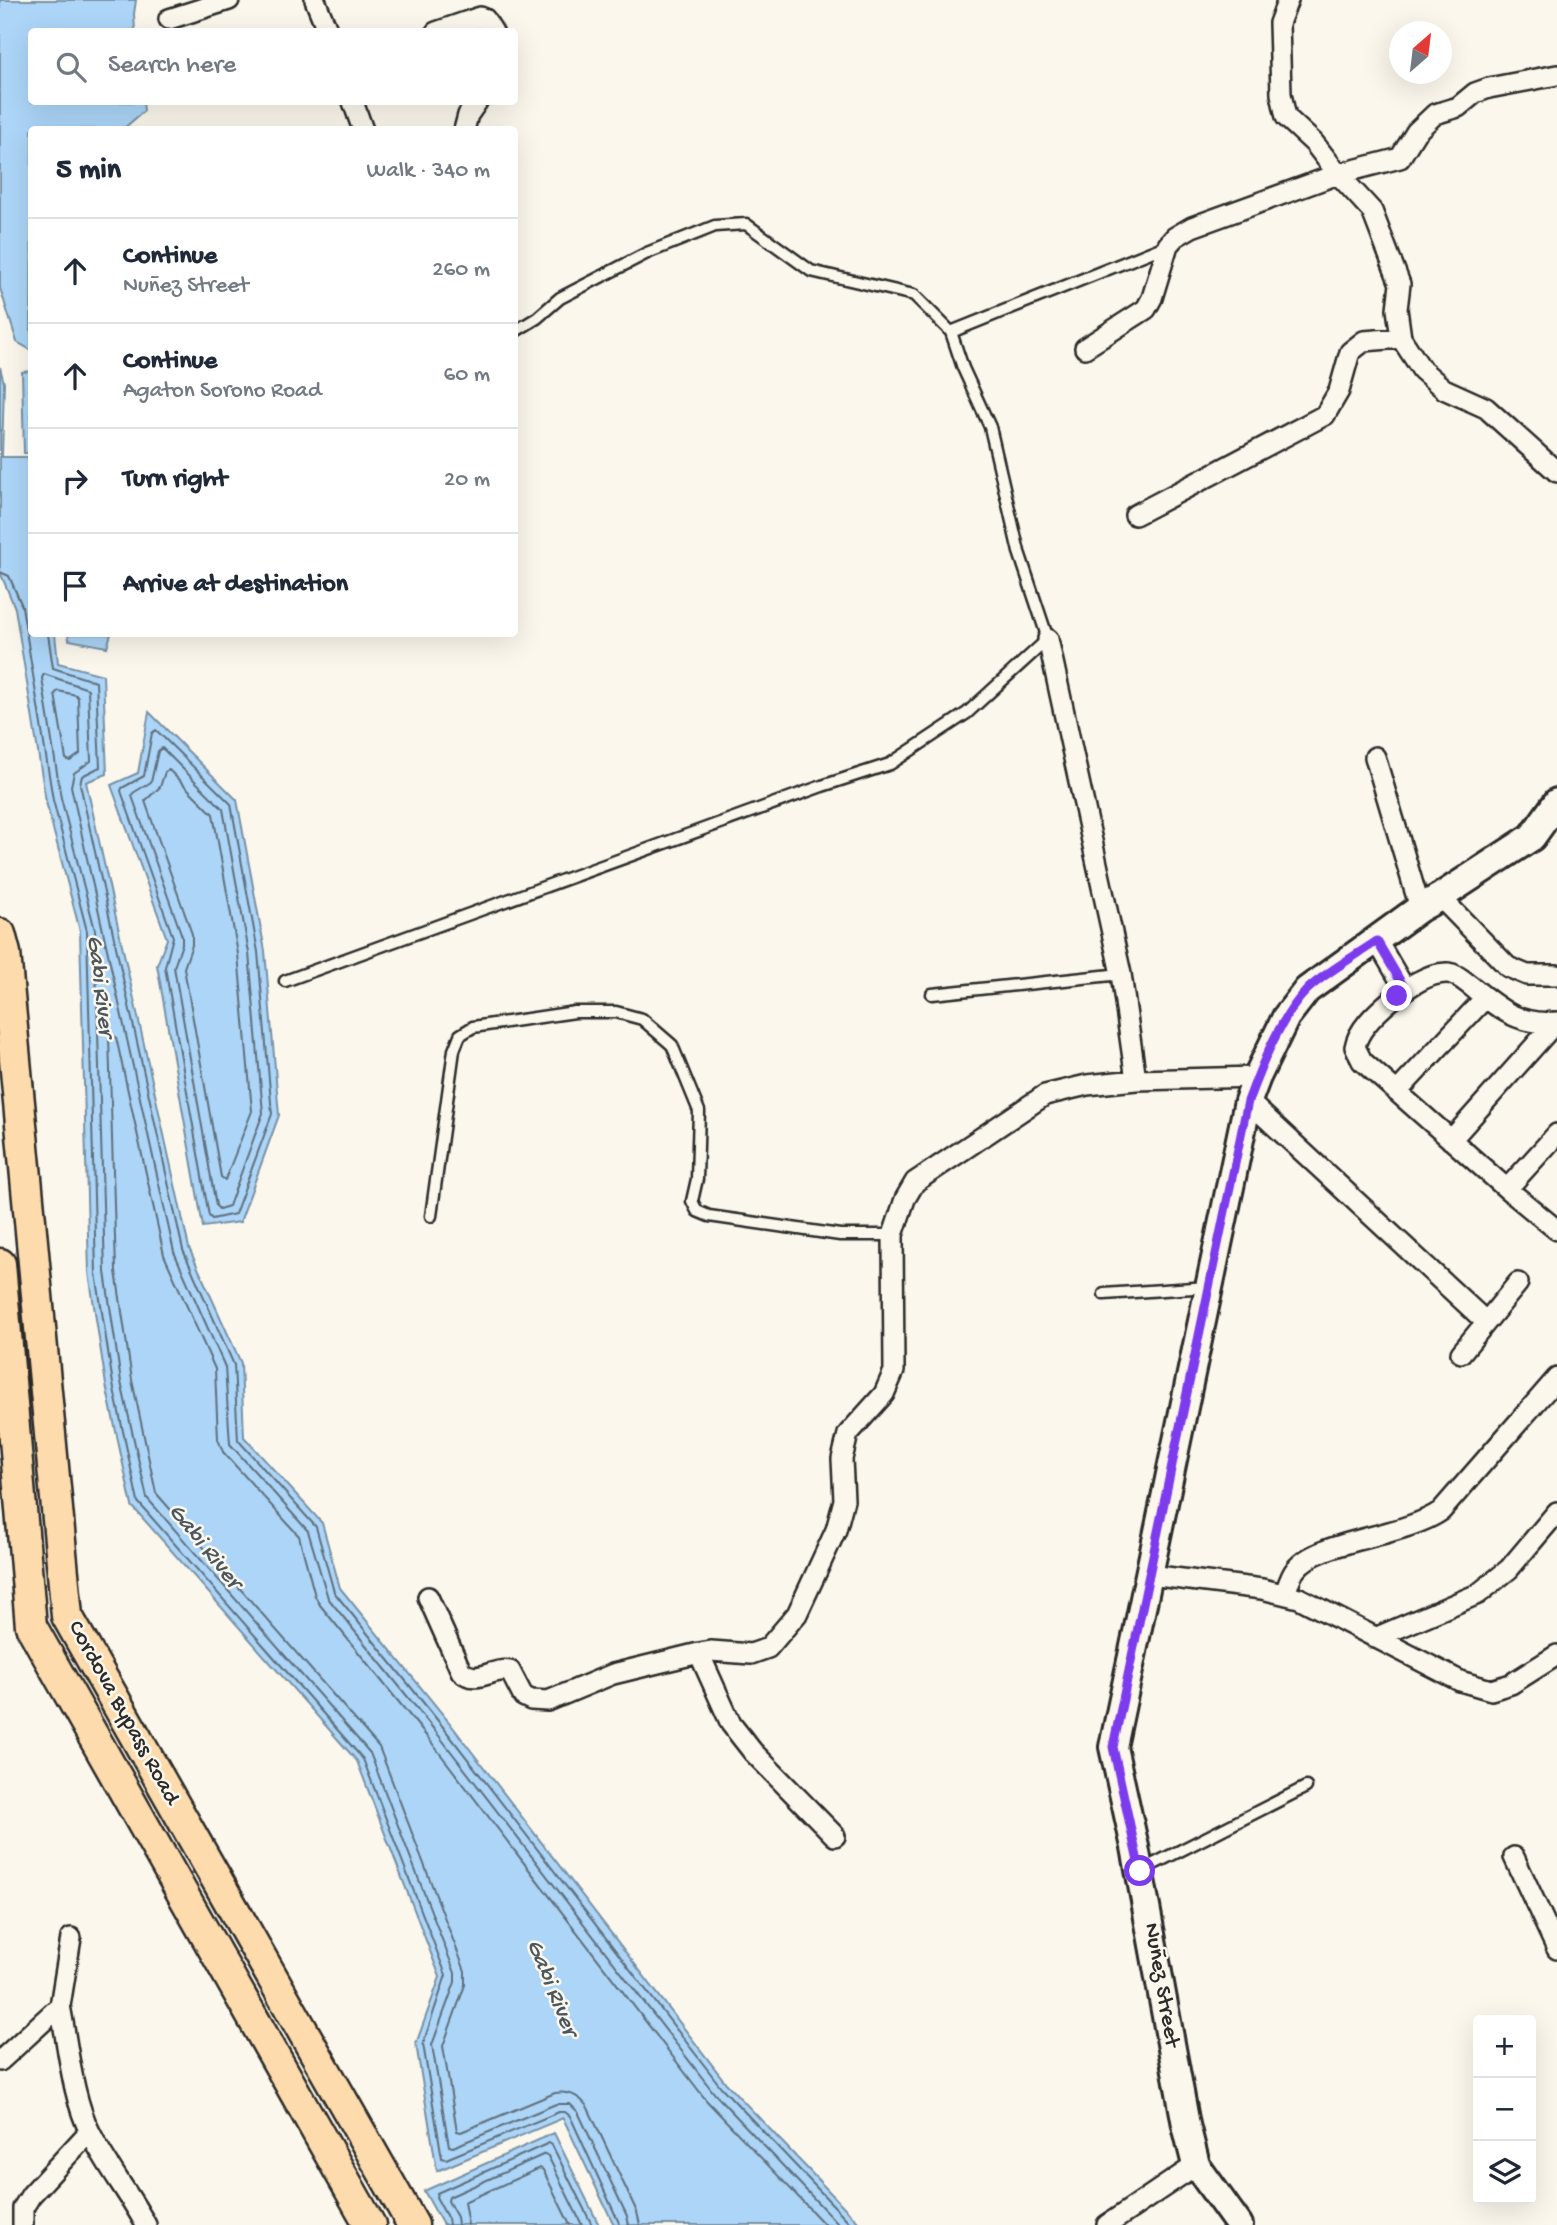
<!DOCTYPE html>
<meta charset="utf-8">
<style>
:root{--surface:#fff;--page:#f2f2f3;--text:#1f2937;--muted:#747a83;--line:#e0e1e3}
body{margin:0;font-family:"Gochi Hand",sans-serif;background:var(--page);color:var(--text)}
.controls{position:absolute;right:21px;bottom:21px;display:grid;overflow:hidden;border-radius:7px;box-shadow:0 7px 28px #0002}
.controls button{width:63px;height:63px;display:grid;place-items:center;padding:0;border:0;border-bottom:2px solid var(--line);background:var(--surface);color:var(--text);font:35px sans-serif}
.compass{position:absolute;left:1389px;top:21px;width:63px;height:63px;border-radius:50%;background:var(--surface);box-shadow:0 7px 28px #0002;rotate:28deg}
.stop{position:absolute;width:21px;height:21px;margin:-16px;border:5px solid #7c3aed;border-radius:50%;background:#fff}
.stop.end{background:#7c3aed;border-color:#fff;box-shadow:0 2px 7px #0008}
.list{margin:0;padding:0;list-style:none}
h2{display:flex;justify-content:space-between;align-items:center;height:91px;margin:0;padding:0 28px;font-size:30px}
h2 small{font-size:23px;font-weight:400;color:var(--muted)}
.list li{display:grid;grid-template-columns:46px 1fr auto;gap:21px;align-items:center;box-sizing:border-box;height:105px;padding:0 28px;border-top:2px solid var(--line)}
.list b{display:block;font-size:26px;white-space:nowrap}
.list p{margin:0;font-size:23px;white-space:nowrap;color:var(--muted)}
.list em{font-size:23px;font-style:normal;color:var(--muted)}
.icon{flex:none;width:38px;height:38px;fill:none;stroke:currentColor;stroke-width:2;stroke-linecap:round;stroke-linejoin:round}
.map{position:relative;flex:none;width:1557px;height:2225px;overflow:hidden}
.search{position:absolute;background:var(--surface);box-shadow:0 7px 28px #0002;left:28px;top:28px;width:490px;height:77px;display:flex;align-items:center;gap:18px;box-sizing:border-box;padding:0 24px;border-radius:7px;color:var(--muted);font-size:26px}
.panel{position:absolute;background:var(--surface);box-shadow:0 7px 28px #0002;left:28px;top:126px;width:490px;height:511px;border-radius:7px}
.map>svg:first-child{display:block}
</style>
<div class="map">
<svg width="1557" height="2225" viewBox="0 0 1557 2225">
<rect width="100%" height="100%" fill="#fbf7ec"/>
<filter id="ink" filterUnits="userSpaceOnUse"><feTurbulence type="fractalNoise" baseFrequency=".0143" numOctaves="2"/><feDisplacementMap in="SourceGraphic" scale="14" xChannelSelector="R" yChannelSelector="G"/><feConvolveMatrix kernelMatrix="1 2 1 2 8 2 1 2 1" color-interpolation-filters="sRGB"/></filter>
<g filter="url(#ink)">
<path fill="#acd5f7" stroke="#7891a5" stroke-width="2" d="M 0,0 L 136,0 L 134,14 L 135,31 L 32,32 L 32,102 L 143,102 L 144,111 L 123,129 L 32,130 L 31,350 L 17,342 L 0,288 Z
M 0,367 L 4,383 L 2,457 L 31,457 L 32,634 L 55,634 L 58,663 L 103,675 L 107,774 L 86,782 L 189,1248 L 241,1363 L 244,1437 L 322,1523 L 340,1588 L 449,1722 L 726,2083 L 861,2225 L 614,2225 L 563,2118 L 437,2171 L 416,2044 L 440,1977 L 357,1761 L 132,1506 L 106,1385 L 89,1273 L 80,931 L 46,802 L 15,608 L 0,572 Z
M 31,371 L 31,453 L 24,453 L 22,372 Z
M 68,634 L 111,634 L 107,647 L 69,640 Z
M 149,712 L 237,800 L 265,951 L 279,1115 L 240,1222 L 203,1227 L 157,965 L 167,939 L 111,785 L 138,773 Z
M 554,2133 L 599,2225 L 443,2225 L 424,2191 Z"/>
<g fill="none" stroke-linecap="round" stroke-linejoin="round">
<path stroke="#5f6f7d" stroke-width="2" d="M 0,572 L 9,576 L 22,606 L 53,800 L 87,931 L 96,1273 L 113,1384 L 138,1502 L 363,1759 L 446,1975 L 423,2044 L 442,2158 L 446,2159 L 559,2112 L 565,2112 L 570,2116 L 620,2225
M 48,634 L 53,668 L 96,682 L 100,767 L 82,776 L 80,784 L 183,1250 L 234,1365 L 238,1440 L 316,1527 L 334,1592 L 443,1727 L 721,2087 L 852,2225
M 58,691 L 76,695 L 78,698 L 80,754 L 70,761 L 66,759 L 55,694 Z
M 156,730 L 231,804 L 258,952 L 272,1114 L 235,1214 L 212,1219 L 209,1216 L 165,967 L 173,937 L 121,791 L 122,788 L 144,776 L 152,733 Z
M 162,748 L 223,809 L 249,953 L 263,1113 L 229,1206 L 219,1209 L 216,1206 L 174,967 L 182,944 L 182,936 L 132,796 L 133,793 L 151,782 L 158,751 Z
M 169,770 L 213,814 L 238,954 L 252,1111 L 225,1180 L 221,1177 L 184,968 L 192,945 L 192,934 L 145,801 L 160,787 L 165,772 Z
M 449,2225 L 448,2219 L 436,2197 L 437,2193 L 549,2143 L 552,2145 L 592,2225
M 458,2225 L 457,2217 L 448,2201 L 449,2197 L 545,2154 L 548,2156 L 582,2225
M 468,2225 L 464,2202 L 540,2168 L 543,2170 L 570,2225
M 629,2225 L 627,2216 L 578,2112 L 570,2104 L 556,2104 L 453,2147 L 449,2146 L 432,2045 L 455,1982 L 455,1973 L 370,1753 L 147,1498 L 121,1382 L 105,1272 L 95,930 L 61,798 L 42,678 L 44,674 L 88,689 L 91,761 L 74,773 L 71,786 L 174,1252 L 225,1367 L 230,1444 L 308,1531 L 328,1598 L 436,1732 L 714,2093 L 839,2225
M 640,2225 L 637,2212 L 588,2108 C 580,2096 570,2091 555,2093 L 461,2132 L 457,2131 L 443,2046 L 465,1985 L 465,1971 L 379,1747 L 156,1493 L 132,1380 L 116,1271 L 109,1037 L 111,1034 L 116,1037 L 164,1255 L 215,1369 L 218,1439 L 223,1452 L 299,1536 L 315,1596 L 320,1605 L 428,1738 L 706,2100 L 825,2225"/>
<defs>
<path id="lane" d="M 951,332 L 1168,245
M 285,981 L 822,786 L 890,764 L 967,713 L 1048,639 L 1019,552 L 990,427 L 963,368 L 951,332 L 914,295 L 811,271 L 746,224 L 715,226 L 647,253 L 560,298 L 537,318 L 514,332
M 932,994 L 1121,974
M 431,1216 L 454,1050 L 460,1035 L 473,1027 L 575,1012 L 616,1012 L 642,1019 L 672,1045 L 699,1111 L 697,1179 L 692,1201 L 697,1211 L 709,1216 L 840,1235 L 893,1235
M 1104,1294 L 1208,1287
M 1140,1871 L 1306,1787"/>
<path id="street" d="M 315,0 L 328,32
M 1288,0 L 1279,23 L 1281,94 L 1286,117 L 1314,143 L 1338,174 L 1372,211 L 1400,284 L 1397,309 L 1401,338 L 1422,370 L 1444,389 L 1486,408 L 1557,472
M 169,19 L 229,0
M 436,32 L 480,17 L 485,19 L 493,32
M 353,102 L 363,130
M 464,130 L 468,115 L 477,102
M 1085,348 L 1146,309 L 1152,298 L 1168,245 L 1175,237 L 1192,227 L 1338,174 L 1400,158 L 1416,132 L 1435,114 L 1458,107 L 1475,93 L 1489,88 L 1557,75
M 1135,515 L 1325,415 L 1339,391 L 1350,352 L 1364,341 L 1401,338
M 1048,639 L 1121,974 L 1136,1080
M 1375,757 L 1420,908
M 1440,897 L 1508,967 L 1527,975 L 1557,975
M 1377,941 L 1405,989
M 1557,1022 C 1519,1026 1499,1009 1471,986 C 1464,981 1457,974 1448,973 C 1428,972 1405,989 1390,1001 C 1377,1012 1358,1029 1355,1047 L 1362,1061 L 1507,1189 L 1557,1230
M 1397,1092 L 1485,998
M 1248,1101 L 1486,1322
M 1451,1140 L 1556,1022
M 1507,1189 L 1557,1134
M 1461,1353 L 1518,1283
M 1150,1575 L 1262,1589 L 1299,1598 L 1460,1681 L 1491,1690 L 1511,1684 L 1557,1655
M 1285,1594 C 1288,1585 1290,1576 1296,1569 C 1318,1540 1404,1537 1441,1511 L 1557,1378
M 428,1597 L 461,1671 C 477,1686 492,1667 510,1671 L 523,1696 L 531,1700 L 548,1701 L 613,1674 L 699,1653 L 711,1651 L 751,1654 L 768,1648 L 797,1614 L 836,1530 L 844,1500 L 842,1459 L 848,1434 L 884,1394 L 894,1371 L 893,1235 L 905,1199 L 915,1182 L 1045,1095 L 1087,1085 L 1136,1080 L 1257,1077
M 1375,1638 L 1478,1594 L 1509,1569 L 1557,1512
M 699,1653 L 731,1724 L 753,1752 L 835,1836
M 1514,1857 L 1557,1949
M 60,2006 C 68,2045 72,2097 90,2132 C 106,2165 129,2193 146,2225
M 0,2061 L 60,2006 L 71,1938
M 23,2225 L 23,2208 L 31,2195 L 89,2132
M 1107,2225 L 1196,2165"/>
<path id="secondary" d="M 1239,2225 L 1196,2165 L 1186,2125 L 1135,1847 L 1113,1747 L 1248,1101 L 1257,1077 L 1286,1017 L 1307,990 L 1420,908 L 1440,897 L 1532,837 L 1557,802"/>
<path id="primary" d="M 0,934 L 5,953 L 67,1616 L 413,2225
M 0,1264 L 31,1626 L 370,2225"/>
</defs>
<use href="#lane" stroke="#2b2b2b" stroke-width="15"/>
<use href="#street" stroke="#2b2b2b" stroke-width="24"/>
<use href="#secondary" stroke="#2b2b2b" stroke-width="32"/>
<use href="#primary" stroke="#2b2b2b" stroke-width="35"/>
<use href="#lane" stroke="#fbf7ec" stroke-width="10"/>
<use href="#street" stroke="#fbf7ec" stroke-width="19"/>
<use href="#secondary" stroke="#fbf7ec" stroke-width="26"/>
<use href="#primary" stroke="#fedbac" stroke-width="30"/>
</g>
</g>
<g fill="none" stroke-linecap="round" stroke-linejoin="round" filter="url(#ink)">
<path stroke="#7c3aed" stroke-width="9" d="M 1140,1871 L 1113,1747 L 1248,1101 C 1261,1066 1280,1018 1306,991 C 1321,975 1357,955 1377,941 L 1405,989 L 1397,996"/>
</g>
<g text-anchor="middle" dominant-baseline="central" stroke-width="5" stroke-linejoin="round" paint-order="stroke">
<g font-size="23" fill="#2b2b2b" stroke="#fbf7ec">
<text transform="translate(123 1713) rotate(61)">Cordova Bypass Road</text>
<text transform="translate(1161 1985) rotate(80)">Nuñez Street</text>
</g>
<g font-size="24" font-style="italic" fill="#4b565e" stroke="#fbf7ec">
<text transform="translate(99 986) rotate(83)">Gabi River</text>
<text transform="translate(204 1547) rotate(51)">Gabi River</text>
<text transform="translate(551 1988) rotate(68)">Gabi River</text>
</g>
</g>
</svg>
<div class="controls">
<button>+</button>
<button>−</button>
<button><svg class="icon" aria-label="layers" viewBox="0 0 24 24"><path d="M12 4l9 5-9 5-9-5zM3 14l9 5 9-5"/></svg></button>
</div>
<svg class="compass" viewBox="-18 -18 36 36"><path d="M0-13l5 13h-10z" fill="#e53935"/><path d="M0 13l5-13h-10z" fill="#747a83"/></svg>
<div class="stop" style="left:1140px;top:1871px"></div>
<div class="stop end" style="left:1397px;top:996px"></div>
<div class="search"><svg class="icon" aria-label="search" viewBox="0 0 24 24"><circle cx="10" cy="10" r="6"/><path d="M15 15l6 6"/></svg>Search here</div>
<section class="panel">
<h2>5 min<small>Walk · 340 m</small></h2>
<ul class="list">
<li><svg class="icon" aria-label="ahead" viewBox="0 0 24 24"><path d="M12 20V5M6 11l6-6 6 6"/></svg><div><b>Continue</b><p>Nuñez Street</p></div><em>260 m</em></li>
<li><svg class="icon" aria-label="ahead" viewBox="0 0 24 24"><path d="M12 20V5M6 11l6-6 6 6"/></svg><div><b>Continue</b><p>Agaton Sorono Road</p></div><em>60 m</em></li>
<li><svg class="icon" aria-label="right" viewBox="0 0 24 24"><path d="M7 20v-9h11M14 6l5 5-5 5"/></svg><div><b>Turn right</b></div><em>20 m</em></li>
<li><svg class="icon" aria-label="arrive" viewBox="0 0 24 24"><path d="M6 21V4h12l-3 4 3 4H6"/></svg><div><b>Arrive at destination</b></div></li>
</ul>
</section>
</div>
